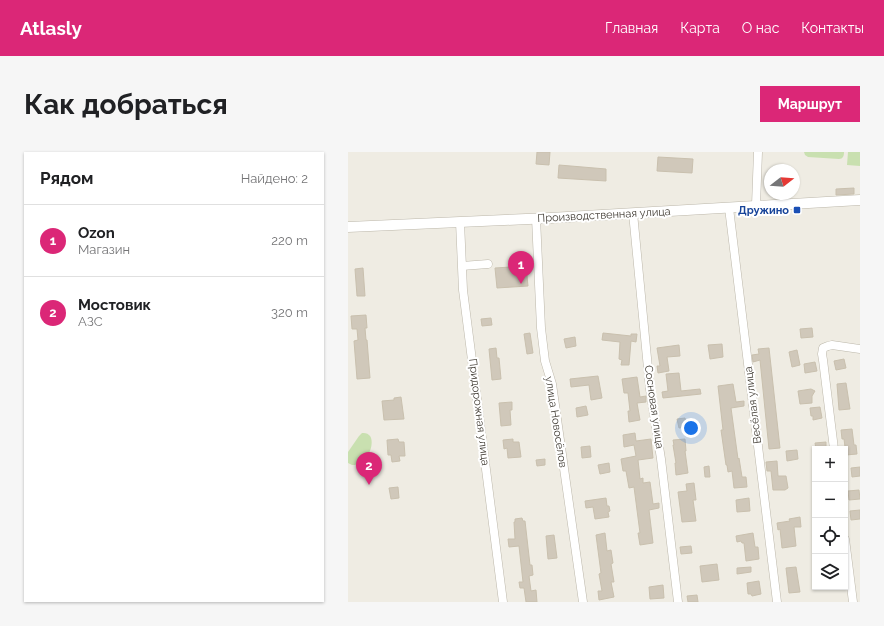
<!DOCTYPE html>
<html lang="ru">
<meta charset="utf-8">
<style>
:root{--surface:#fff;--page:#f6f6f6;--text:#202124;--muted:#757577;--line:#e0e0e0;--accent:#db2777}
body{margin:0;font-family:Raleway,sans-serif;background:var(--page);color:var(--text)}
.controls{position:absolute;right:12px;bottom:12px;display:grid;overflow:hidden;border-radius:0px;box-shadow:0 1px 3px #0004}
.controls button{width:36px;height:36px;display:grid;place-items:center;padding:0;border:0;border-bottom:1px solid var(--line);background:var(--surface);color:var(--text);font:20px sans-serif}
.compass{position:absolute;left:416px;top:12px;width:36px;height:36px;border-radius:50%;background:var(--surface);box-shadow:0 1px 3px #0004;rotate:73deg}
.you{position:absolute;left:343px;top:276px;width:14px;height:14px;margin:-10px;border:3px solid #fff;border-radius:50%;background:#1a73e8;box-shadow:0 0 0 6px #1a73e833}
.badge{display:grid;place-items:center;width:26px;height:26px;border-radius:50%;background:var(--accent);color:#fff;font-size:13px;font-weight:700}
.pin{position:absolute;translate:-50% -33px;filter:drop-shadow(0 1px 2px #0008)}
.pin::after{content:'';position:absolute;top:21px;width:14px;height:12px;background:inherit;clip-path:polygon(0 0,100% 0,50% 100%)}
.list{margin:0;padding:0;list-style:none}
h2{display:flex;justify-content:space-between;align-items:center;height:52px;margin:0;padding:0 16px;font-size:17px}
h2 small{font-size:13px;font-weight:400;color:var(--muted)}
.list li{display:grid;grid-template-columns:26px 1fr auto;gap:12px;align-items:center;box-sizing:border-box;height:72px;padding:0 16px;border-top:1px solid var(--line)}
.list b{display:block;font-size:15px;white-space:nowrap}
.list p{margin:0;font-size:13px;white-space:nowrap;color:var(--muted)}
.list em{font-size:13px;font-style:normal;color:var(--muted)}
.icon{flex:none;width:22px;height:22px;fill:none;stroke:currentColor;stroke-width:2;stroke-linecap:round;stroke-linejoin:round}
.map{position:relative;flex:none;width:512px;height:450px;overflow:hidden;border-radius:0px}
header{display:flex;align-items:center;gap:24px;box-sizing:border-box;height:56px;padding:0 20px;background:var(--accent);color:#fff}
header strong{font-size:19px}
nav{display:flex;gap:22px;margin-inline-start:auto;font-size:14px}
.intro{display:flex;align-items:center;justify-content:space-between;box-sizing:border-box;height:96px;padding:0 24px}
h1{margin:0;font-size:28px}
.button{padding:10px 18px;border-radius:0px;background:var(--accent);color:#fff;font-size:14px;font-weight:700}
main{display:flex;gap:24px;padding:0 24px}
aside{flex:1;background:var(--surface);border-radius:0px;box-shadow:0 1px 3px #0004}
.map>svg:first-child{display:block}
</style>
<header>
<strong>Atlasly</strong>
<nav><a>Главная</a><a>Карта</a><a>О нас</a><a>Контакты</a></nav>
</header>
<div class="intro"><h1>Как добраться</h1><a class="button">Маршрут</a></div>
<main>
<aside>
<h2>Рядом<small>Найдено: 2</small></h2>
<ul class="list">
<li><span class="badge">1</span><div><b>Ozon</b><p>Магазин</p></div><em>220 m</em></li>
<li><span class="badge">2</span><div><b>Мостовик</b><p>АЗС</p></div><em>320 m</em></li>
</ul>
</aside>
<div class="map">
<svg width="512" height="450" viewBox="0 0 512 450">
<rect width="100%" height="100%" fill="#efece3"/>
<path fill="#c9e0b0" d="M 456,0 L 496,0 C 496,4 495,7 491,7 L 460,5 L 457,3 Z
M 500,0 L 512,0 L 512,14 L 499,13 Z
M 14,281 C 16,281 19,281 21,283 C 26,287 23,299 20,303 C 16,307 11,310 7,313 L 4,313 L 0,311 L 0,300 L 11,284 Z"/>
<path fill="#d0c8ba" stroke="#c9c0ae" d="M 189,0 L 202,0 L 201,13 L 188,12 Z
M 310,5 L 345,7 L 344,21 L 309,19 Z
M 211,13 L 258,17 L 258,29 L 210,26 Z
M 506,36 L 506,42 L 488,43 L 488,37 Z
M 178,114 L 180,134 L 149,136 L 147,116 Z
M 15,116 L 17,144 L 9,144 L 7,117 Z
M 18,163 L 19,176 L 17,176 L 18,188 L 19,188 L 22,226 L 9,227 L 6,189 L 10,188 L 9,177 L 4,177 L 3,164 Z
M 143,166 L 144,173 L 134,174 L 133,167 Z
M 464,176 L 465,185 L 453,186 L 452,177 Z
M 182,181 L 185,201 L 179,202 L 176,182 Z
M 255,181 L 283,184 L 283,182 L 289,182 L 288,190 L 283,189 L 281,213 L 273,213 L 274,208 L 271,207 L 272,190 L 254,188 Z
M 227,185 L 228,194 L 218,196 L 216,187 Z
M 374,192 L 375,205 L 362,207 L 360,193 Z
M 331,193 L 332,204 L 319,205 L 321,219 L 310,221 L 309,214 L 312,214 L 309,196 Z
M 148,196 L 149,206 L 151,206 L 153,227 L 144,228 L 141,197 Z
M 421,196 L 432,296 L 421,297 L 412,208 L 405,210 L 404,203 L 411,202 L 410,197 Z
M 449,198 L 452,213 L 444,215 L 441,200 Z
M 496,207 L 498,216 L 488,218 L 486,209 Z
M 467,210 L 469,219 L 457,221 L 456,212 Z
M 331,221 L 333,239 L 352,237 L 353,242 L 315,246 L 314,240 L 320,239 L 318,222 Z
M 250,224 L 254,246 L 243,248 L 241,233 L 223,235 L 222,227 Z
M 289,225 L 292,245 L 298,244 L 298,250 L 289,251 L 292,268 L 281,270 L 280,259 L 282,259 L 280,241 L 276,241 L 274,227 Z
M 498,231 L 502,257 L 491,258 L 489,232 Z
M 385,232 L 388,250 L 396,249 L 396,254 L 383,256 L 390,307 L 391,306 L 394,325 L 398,325 L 399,335 L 386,336 L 384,319 L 380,320 L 379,313 L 378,313 L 373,278 L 375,278 L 370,234 Z
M 463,237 L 467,239 L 464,244 L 464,251 L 452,252 L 450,239 Z
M 53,245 L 56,267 L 36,268 L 34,249 L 46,248 L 46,246 Z
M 164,250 L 164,258 L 162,258 L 163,273 L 153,274 L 151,251 Z
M 238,254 L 240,263 L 229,265 L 228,256 Z
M 472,255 L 474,266 L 465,268 L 465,264 L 463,264 L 462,256 Z
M 337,266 L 339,275 L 331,276 L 329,267 Z
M 504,277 L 506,293 L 508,293 L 509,302 L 498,303 L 496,287 L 494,287 L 493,278 Z
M 287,281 L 288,289 L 303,287 L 305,306 L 290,308 L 291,317 L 292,327 L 295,326 L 295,331 L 302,330 L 305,352 L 311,351 L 311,356 L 301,358 L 305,391 L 292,393 L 290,381 L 292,381 L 286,335 L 281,336 L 278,319 L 275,319 L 273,307 L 288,304 L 286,293 L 276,295 L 275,283 Z
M 50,287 L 51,290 L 56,290 L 57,304 L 51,304 L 52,309 L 44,310 L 43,303 L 40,303 L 39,288 Z
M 165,287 L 165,290 L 171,290 L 173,305 L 160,306 L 159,296 L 156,297 L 155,288 Z
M 337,287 L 338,299 L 337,299 L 340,321 L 328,323 L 327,311 L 328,311 L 325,293 L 326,293 L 325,288 Z
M 478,290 L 478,297 L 468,297 L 467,291 Z
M 242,294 L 243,305 L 234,306 L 233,295 Z
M 449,298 L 450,307 L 439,309 L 438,299 Z
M 197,307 L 197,313 L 189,314 L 188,308 Z
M 429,309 L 430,324 L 438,324 L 440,336 L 437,338 L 425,338 L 423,319 L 419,319 L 418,310 Z
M 261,311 L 262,320 L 252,322 L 250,313 Z
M 361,314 L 362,325 L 357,325 L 356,315 Z
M 512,315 L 512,324 L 504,325 L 503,316 Z
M 346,331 L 348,348 L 345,348 L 348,369 L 334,370 L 330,340 L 339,339 L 338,332 Z
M 50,335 L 51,346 L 43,347 L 41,336 Z
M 511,338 L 512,347 L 501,348 L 500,339 Z
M 258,346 L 259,354 L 261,354 L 262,359 L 260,360 L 261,365 L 247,367 L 245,355 L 238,356 L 237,349 Z
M 401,346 L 402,359 L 389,360 L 388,348 Z
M 512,358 L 512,367 L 503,368 L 502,359 Z
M 452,365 L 453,375 L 446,375 L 448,394 L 434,396 L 432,377 L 430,378 L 429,371 L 442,369 L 441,367 Z
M 174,366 L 175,369 L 177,369 L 182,413 L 184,413 L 185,423 L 181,424 L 183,439 L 188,438 L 189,450 L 178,450 L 176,436 L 172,436 L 171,430 L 175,430 L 171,394 L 161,395 L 160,387 L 167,387 L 166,370 L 167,370 L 167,367 Z
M 257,381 L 259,399 L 263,398 L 265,411 L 263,412 L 266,430 L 263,430 L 266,445 L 251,448 L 250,439 L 254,439 L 251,422 L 253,421 L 248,383 Z
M 405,381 L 407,395 L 410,395 L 411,407 L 398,409 L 396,391 L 394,391 L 393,389 L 389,390 L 388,384 Z
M 206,383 L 209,406 L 200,407 L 198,384 Z
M 343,394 L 344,401 L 333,402 L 332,395 Z
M 369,412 L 371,428 L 354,430 L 352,414 Z
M 403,415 L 403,420 L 389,422 L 389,416 Z
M 448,415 L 452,440 L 441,441 L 438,416 Z
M 411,429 L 413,442 L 404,444 L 403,442 L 400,442 L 399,431 Z
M 315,433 L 316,446 L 302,447 L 301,435 Z
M 349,443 L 350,450 L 340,450 L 339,444 Z"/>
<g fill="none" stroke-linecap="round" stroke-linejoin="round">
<defs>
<path id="minor" d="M 408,53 L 410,0
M 381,56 L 429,450
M 285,61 L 302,237 L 313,307 L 330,450
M 188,66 L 193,176 L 197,209 L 204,232 L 235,450
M 112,70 L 115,138 L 155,450
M 114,114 L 140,112
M 486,297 L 475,208 L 474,202 L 475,196 L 480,194 L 484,193 L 512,197
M 497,387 L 505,450"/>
<path id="tertiary" d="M 0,75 L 202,66 L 512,48"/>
</defs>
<use href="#minor" stroke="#bcb7aa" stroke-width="9"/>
<use href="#tertiary" stroke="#bcb7aa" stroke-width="11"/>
<use href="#minor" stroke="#fff" stroke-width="8"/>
<use href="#tertiary" stroke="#fff" stroke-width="10"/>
</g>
<rect fill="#1a4fb4" stroke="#fff" stroke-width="1.5" x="445" y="54" width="8" height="8" rx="2"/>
<g text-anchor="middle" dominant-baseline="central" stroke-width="4" stroke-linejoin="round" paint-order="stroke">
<g font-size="11" font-weight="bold" fill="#164399" stroke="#fff" text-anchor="end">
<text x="441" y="58">Дружино</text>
</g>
<g font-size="11" fill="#413c34" stroke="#fff">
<text transform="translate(256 63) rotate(-3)">Производственная улица</text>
<text transform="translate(405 253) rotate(-97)">Весёлая улица</text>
<text transform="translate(306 255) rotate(82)">Сосновая улица</text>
<text transform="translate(131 260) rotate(83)">Придорожная улица</text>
<text transform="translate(208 270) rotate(81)">улица Новосёлов</text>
</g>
</g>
</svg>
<div class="controls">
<button>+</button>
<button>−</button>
<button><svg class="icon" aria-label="locate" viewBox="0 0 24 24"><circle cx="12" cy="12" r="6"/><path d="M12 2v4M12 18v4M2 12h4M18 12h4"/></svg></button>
<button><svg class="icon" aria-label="layers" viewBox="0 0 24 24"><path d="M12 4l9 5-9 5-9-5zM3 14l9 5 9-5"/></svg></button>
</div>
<svg class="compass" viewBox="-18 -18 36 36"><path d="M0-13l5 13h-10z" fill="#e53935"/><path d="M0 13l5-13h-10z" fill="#757577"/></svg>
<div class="you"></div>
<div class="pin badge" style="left:173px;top:132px">1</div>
<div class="pin badge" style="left:21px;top:333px">2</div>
</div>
</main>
